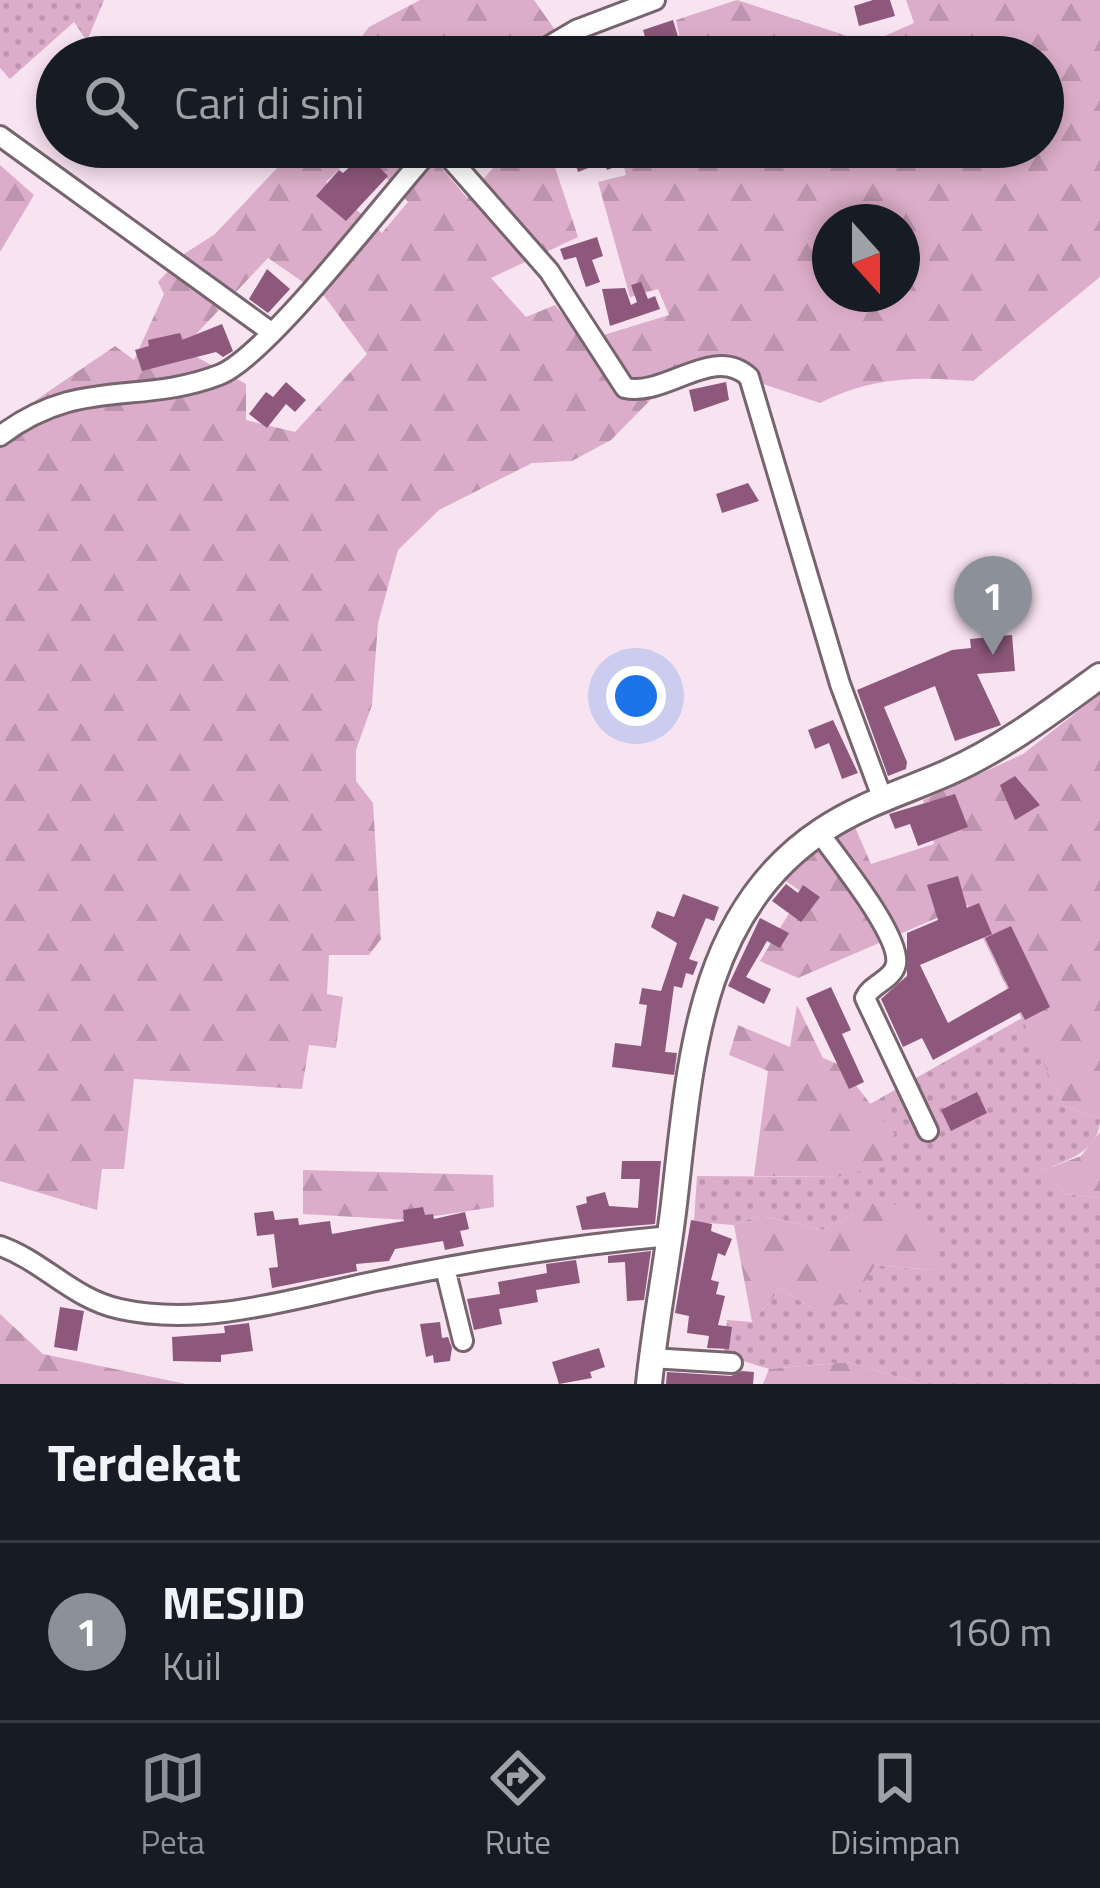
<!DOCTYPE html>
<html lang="id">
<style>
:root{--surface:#171b24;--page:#20242c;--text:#f1f3f6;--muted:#9ea1a6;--line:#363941;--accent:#8c9099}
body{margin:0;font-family:"Titillium Web",sans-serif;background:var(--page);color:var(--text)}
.compass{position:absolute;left:812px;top:204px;width:108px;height:108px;border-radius:50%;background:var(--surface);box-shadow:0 6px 18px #0003;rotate:159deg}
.you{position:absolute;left:636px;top:696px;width:42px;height:42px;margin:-30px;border:9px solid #fff;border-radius:50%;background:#1a73e8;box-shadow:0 0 0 18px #1a73e833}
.badge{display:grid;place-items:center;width:78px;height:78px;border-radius:50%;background:var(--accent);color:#fff;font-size:39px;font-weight:700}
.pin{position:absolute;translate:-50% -99px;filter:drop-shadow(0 3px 6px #0008)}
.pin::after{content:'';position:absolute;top:63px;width:42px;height:36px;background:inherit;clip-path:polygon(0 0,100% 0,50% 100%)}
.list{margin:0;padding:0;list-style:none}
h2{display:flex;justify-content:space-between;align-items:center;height:156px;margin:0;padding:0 48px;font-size:51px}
h2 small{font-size:39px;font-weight:400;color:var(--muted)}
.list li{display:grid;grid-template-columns:78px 1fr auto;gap:36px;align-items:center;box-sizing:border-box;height:180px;padding:0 48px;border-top:3px solid var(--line)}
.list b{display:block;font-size:45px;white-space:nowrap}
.list p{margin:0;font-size:39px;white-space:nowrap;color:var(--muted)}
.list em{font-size:39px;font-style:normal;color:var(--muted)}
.icon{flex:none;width:66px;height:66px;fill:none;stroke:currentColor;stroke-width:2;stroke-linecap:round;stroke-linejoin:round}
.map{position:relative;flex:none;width:1100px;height:1384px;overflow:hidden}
.search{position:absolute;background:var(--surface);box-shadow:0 6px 18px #0003;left:36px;right:36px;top:36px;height:132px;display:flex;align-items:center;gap:30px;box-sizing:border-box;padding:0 42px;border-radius:66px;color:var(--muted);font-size:45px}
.sheet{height:336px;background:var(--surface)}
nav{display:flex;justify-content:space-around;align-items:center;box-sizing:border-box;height:168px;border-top:3px solid var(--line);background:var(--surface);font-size:33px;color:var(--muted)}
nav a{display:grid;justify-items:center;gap:6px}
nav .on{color:var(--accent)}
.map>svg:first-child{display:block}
</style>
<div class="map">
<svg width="1100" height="1384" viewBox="0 0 1100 1384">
<defs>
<pattern id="grass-dots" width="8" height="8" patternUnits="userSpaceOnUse" patternTransform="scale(3)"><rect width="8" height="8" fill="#dcadca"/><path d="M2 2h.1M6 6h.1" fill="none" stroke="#bc94ad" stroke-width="1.8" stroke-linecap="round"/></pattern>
<pattern id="forest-firs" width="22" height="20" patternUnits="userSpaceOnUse" patternTransform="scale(3)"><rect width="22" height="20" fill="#dcadca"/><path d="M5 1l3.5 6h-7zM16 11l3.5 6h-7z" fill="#bc94ad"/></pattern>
</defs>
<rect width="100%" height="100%" fill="#f8e3f0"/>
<path fill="url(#grass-dots)" d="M 0,0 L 104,0 L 87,41 L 74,22 L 10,79 L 0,68 Z
M 1022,1018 L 1064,1106 L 1100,1118 C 1100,1152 1068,1159 1042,1171 L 1066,1194 L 1100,1198 L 1100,1384 L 920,1384 L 848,1362 L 769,1369 L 724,1355 L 727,1320 L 752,1322 L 780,1289 L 814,1309 L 875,1265 L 933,1270 L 854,1214 L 823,1230 L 760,1215 L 734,1225 L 694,1222 L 697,1176 L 837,1177 L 894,1134 L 870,1104 Z"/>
<path fill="url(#forest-firs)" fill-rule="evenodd" d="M 420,0 L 534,0 L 555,30 L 528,46 L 532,57 L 346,57 L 369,27 Z
M 737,0 L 869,43 L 914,23 L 906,0 L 1100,0 L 1100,277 L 973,381 C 917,376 870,377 820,403 L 763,384 L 731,366 L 674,376 L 611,440 L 572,461 L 532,463 L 439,510 L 398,550 L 378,623 L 372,705 L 356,750 L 356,781 L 373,803 L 381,939 L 369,955 L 329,955 L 327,994 L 343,997 L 336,1048 L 309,1045 L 302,1089 L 134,1079 L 124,1169 L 102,1169 L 97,1210 L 0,1181 L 0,434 L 11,431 L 36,400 L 115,346 L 134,360 L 164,294 L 158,282 L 184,254 L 215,234 L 297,147 L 424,147 L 467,198 L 511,147 L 571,147 L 550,152 L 578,237 L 491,278 L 526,317 L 555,305 L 584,341 L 669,315 L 658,289 L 630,297 L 598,182 L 626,175 L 619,147 L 1043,147 L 1043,57 L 684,57 L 676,20 ZM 360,149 L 408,202 L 382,233 L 326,182 ZM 830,222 L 902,222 L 902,294 L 830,294 ZM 268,258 L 325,297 L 367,354 L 295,432 L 246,420 L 246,384 L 182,349 Z
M 0,165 L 34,195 L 0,252 Z
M 1100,694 L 1100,1118 L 1064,1106 L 967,905 L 798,978 L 760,961 L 802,892 L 780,877 L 815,846 L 854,825 L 871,864 L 934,844 L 923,800 L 1023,754 Z
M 797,1005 L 823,1058 L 840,1065 L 894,1134 L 886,1165 L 837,1177 L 754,1176 L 768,1071 L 729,1055 L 738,1025 L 790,1047 Z
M 1100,1132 L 1100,1198 L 1066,1194 L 1041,1171 L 1081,1156 Z
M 303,1170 L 493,1175 L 494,1207 L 409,1220 L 303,1214 Z
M 874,1194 L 920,1217 L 940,1254 L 933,1270 L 875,1265 L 853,1302 L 814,1309 L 780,1289 L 752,1322 L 734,1225 L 760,1215 L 823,1230 L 854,1214 Z
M 0,1314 L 43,1354 L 186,1384 L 0,1384 Z
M 848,1362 L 920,1384 L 763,1384 L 769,1369 Z"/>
<path fill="#8d587b" d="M 873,0 L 890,0 L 895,16 L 859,26 L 854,6 Z
M 673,20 L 683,53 L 664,57 L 661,47 L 649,50 L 643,30 Z
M 597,147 L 616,147 L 622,164 L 607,170 L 604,162 L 578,172 L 573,157 Z
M 365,153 L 388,176 L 346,221 L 316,196 L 339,170 L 343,173 Z
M 597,237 L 603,256 L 592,260 L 600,282 L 586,287 L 576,257 L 564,260 L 560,249 Z
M 267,269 L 290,289 L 268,313 L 249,299 Z
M 641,282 L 648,299 L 655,296 L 660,309 L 610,326 L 602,289 L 625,288 L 631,305 L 637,302 L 631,285 Z
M 222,324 L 233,351 L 223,357 L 216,352 L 142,371 L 135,350 L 149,346 L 148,340 L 180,333 L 182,340 Z
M 286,382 L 306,400 L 295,412 L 286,404 L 267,428 L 249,414 L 266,392 L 273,397 Z
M 726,382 L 729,400 L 694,412 L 689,390 Z
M 748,483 L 759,501 L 722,513 L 716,494 Z
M 1012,635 L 1015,671 L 977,674 L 1001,725 L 955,741 L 935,686 L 884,707 L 907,762 L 906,769 L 888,776 L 857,690 L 952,650 L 971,648 L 970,639 Z
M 833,720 L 858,773 L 842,779 L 829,743 L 815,749 L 808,730 Z
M 1015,776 L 1040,805 L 1015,820 L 1000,785 Z
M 955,794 L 968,827 L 918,846 L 910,824 L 895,829 L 889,814 Z
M 958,876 L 967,908 L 979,903 L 992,934 L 920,965 L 948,1023 L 1009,988 L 985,938 L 1011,926 L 1050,1007 L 1025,1020 L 1021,1012 L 933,1060 L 922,1038 L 903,1047 L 881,999 L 907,976 L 907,933 L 938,920 L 927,885 Z
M 786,884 L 798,893 L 803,885 L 820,897 L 801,922 L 772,901 Z
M 683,894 L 719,907 L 714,921 L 706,918 L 689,959 L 698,962 L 693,975 L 686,973 L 682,988 L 674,986 L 665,1052 L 677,1053 L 674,1075 L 612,1067 L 615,1043 L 641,1046 L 647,1005 L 639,1004 L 642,988 L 661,991 L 677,943 L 651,927 L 657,911 L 674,917 Z
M 760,918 L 789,933 L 780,948 L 767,941 L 746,977 L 771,989 L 764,1004 L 728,986 Z
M 831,987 L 851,1030 L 842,1034 L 864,1082 L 849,1089 L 806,998 Z
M 977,1092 L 987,1113 L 951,1131 L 941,1110 Z
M 622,1161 L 661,1161 L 655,1224 L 582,1230 L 576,1206 L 587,1203 L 586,1197 L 605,1192 L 609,1206 L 638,1208 L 640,1179 L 621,1179 Z
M 423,1207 L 425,1215 L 433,1214 L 434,1219 L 465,1212 L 469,1229 L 460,1231 L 464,1246 L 445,1250 L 443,1241 L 395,1249 L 389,1261 L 356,1264 L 357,1271 L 272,1288 L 269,1268 L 278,1267 L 274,1234 L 257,1236 L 254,1213 L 273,1211 L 275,1220 L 298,1218 L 299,1225 L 330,1221 L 332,1234 L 404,1221 L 403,1210 Z
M 691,1220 L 712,1224 L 711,1231 L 732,1239 L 725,1256 L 718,1253 L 711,1280 L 719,1282 L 716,1294 L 725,1296 L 718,1325 L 732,1327 L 729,1349 L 707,1348 L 709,1336 L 687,1333 L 689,1316 L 675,1313 Z
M 651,1251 L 644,1300 L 627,1301 L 625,1262 L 608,1263 L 608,1256 Z
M 576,1260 L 580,1283 L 536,1290 L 538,1302 L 499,1309 L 502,1324 L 474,1330 L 467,1299 L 500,1294 L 498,1282 L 547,1273 L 546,1264 Z
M 60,1307 L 84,1311 L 77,1351 L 54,1347 Z
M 440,1322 L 442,1338 L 448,1337 L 452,1348 L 450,1361 L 434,1363 L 433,1355 L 426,1357 L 420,1324 Z
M 249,1323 L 253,1351 L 221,1355 L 221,1362 L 173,1361 L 172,1337 L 225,1333 L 224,1326 Z
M 599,1348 L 605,1367 L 590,1372 L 592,1378 L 559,1384 L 552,1362 Z
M 742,1371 L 754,1372 L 753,1384 L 666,1384 L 667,1372 L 731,1376 Z"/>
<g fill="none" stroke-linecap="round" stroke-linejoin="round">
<defs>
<path id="street" d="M 530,57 L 576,30 L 655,0
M 0,136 L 271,332
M 440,147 L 549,271 L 625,388 C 666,397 713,344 749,377 L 840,684 L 882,797
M 0,436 C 79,376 138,406 219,375 C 267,357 390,194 433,147
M 819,832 C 836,857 901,935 896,964 C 893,980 871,984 865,998 L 928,1131
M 0,1246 C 43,1261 73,1299 120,1309 C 205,1328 299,1297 381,1280 C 477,1260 573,1245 670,1236
M 445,1268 L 463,1341
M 651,1358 L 732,1363"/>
<path id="secondary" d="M 649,1384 C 655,1324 667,1264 674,1204 C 690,1068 696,913 823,830 C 862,804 904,792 947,773 C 1002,749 1052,711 1100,676"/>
</defs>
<use href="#street" stroke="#76646f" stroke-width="24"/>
<use href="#secondary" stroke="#76646f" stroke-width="30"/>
<use href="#street" stroke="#fff" stroke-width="18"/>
<use href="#secondary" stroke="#fff" stroke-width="24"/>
</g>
</svg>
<svg class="compass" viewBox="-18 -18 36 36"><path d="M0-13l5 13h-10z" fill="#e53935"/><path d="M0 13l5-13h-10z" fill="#9ea1a6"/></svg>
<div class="you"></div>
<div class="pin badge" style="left:993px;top:655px">1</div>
<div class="search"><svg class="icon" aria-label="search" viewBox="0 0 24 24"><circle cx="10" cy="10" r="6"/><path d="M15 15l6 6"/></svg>Cari di sini</div>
</div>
<section class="sheet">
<h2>Terdekat<small></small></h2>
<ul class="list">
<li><span class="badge">1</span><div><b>MESJID</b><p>Kuil</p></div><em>160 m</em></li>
</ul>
</section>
<nav>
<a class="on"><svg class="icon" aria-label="map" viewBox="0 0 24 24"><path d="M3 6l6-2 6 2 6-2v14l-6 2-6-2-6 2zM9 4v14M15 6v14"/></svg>Peta</a>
<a><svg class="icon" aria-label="directions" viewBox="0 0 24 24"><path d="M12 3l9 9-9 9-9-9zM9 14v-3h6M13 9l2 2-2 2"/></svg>Rute</a>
<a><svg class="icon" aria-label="saved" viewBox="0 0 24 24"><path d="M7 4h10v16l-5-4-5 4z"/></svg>Disimpan</a>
</nav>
